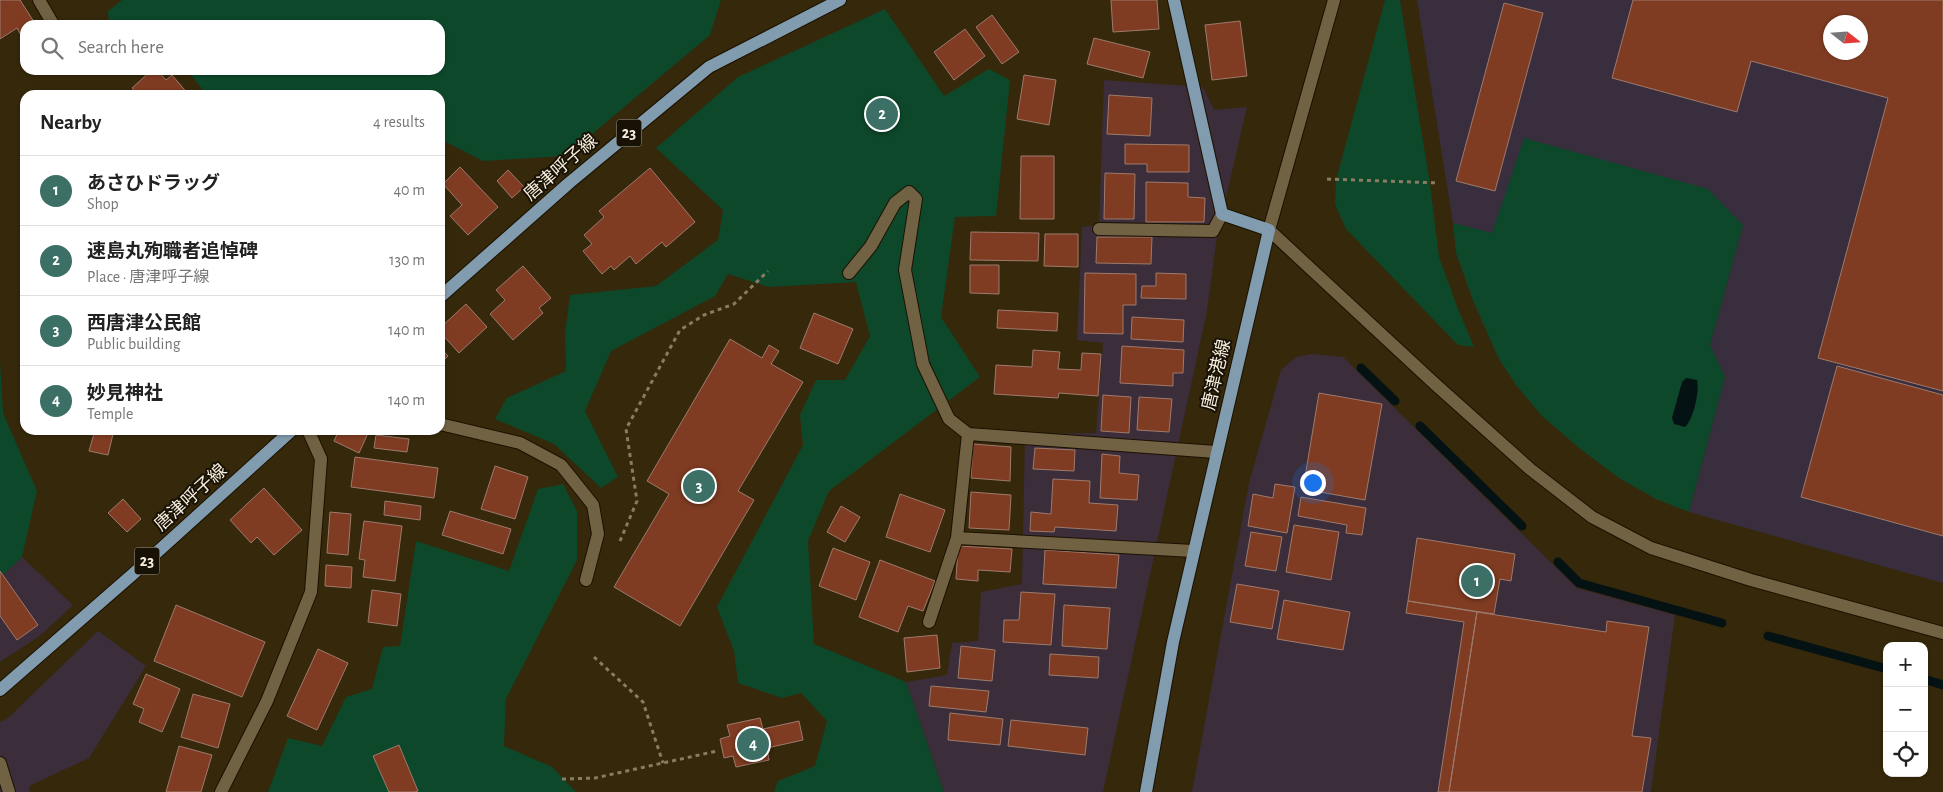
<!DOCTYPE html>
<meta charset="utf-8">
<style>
:root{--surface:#fff;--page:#f2f2f2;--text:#222;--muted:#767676;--line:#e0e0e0;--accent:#3c6f66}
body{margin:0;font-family:"Alegreya Sans","Noto Sans JP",sans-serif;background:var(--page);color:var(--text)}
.controls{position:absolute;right:15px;bottom:15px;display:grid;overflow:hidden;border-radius:10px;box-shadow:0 1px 4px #0004}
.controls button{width:45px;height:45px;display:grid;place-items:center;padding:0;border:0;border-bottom:1px solid var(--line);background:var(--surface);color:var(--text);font:25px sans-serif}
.compass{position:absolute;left:1823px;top:15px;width:45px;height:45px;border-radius:50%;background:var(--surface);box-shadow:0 1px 4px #0004;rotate:107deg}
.you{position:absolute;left:1312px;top:482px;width:18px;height:18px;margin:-12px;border:4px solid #fff;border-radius:50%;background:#1a73e8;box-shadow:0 0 0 8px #1a73e833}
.badge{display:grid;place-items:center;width:32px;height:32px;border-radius:50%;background:var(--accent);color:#fff;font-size:16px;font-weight:700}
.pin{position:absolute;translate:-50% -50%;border:2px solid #fff;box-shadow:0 1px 5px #0006}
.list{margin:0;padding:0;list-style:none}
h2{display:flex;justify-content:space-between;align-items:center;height:65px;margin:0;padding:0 20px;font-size:21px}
h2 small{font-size:16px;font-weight:400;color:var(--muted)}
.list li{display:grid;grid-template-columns:32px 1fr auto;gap:15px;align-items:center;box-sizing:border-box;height:70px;padding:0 20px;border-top:1px solid var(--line)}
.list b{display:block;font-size:19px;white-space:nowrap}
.list p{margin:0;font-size:16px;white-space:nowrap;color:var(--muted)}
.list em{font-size:16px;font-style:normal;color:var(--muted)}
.icon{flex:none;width:28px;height:28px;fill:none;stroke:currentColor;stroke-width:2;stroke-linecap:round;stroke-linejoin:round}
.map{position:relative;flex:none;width:1943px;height:792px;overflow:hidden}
.search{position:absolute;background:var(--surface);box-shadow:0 1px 4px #0004;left:20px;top:20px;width:425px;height:55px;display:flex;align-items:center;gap:12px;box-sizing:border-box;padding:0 18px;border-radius:15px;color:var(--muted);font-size:19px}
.panel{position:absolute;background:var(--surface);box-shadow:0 1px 4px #0004;left:20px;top:90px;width:425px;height:345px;border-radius:15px}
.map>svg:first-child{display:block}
</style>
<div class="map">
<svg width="1943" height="792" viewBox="0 0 1943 792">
<rect width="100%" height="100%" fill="#36280a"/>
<path fill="#3b2d3a" d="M 1104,80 L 1203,87 L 1214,110 L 1247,107 L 1217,236 L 1207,311 L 1103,792 L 944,792 L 906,682 L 947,675 L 952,643 L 978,641 L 981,592 L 1022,584 L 1025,434 L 1096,433 L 1103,343 L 1077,340 L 1082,227 L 1099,225 Z
M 1312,354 L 1343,357 L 1577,588 L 1675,615 L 1651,792 L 1192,792 L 1249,483 L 1281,370 L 1296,357 Z
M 22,557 L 73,605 L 41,635 L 0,662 L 0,578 Z
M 98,631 L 146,666 L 89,758 L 29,786 L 30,792 L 0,792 L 0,722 L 8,718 Z"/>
<path fill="#382e3d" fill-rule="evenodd" d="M 1417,0 L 1943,0 L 1943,583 L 1689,512 L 1725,377 L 1710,345 L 1743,225 L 1492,234 L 1453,223 ZM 1830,22 L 1860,22 L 1860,52 L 1830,52 Z"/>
<path fill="#0e482a" d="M 122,0 L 721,0 L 710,35 L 566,156 L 483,161 L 440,139 L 440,95 L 207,95 L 187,70 L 440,70 L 440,25 L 109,25 L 108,11 Z
M 1385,0 L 1400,0 L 1430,184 L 1439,257 L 1458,309 L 1474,347 L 1458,345 L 1346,229 L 1335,204 L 1336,180 Z
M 885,9 L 944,96 L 989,69 L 1010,80 L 996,216 L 955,217 L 941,317 L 980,377 L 829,491 L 808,541 L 814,644 L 906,682 L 944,792 L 774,792 L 778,781 L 815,766 L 827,721 L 801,693 L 782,698 L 738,683 L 734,651 L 717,607 L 803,445 L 800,415 L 816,380 L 845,380 L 870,336 L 856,282 L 769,287 L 728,274 L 715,296 L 611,351 L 585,411 L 618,477 L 601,488 L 554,444 L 495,419 L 507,398 L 566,371 L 565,334 L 570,295 L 656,286 L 718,240 L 723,210 L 656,148 L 738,77 Z
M 1524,138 L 1708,189 L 1743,225 L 1710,345 L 1725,377 L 1689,512 L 1656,499 L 1619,478 L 1579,448 L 1542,416 L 1516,385 L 1499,359 L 1474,303 L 1456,253 L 1453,223 L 1492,233 Z
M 0,361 L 3,413 L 37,491 L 22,557 L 0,578 Z
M 563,484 L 577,511 L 577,560 L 506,699 L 504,746 L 552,767 L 576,792 L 268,792 L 288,738 L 322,746 L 346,697 L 372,689 L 383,647 L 400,646 L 416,541 L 509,571 L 538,489 Z"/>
<path fill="#051213" d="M 1686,378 L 1697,380 C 1700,391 1693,420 1685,427 L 1674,424 L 1672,418 L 1682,382 Z"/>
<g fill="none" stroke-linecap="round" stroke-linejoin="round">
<path stroke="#051213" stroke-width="9" d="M 1361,368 L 1395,401
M 1420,426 L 1522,526
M 1558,562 L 1579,583 L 1722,623
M 1768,636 L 1887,669
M 1924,679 L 1943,685"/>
</g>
<path fill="#7f3c22" stroke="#9e7a6d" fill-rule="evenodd" d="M 0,0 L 20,0 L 36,25 L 25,25 L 24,41 L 17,28 L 0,39 Z
M 1111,0 L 1157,0 L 1159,29 L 1113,32 Z
M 1633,0 L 1943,0 L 1943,391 L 1818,358 L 1888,98 L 1751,61 L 1737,112 L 1612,78 ZM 1830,22 L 1860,22 L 1860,52 L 1830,52 Z
M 1504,3 L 1543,13 L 1495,191 L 1456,181 Z
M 992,15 L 1019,52 L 1002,64 L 976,27 Z
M 1240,21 L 1247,76 L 1212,80 L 1205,25 Z
M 965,29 L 985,56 L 954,80 L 934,52 Z
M 1094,38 L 1150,52 L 1143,78 L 1087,64 Z
M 152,70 L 157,70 L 166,80 L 172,75 L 189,95 L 138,95 L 132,88 Z
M 1024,75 L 1056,80 L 1049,125 L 1017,119 Z
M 1109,95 L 1152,98 L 1150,136 L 1107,134 Z
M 1125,144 L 1189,145 L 1189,172 L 1147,172 L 1147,164 L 1125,164 Z
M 1021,156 L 1054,156 L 1054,219 L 1020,219 Z
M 460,167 L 498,207 L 468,235 L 450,216 L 462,205 L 443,184 Z
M 650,168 L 695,222 L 666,247 L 662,242 L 636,264 L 630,256 L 614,270 L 611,266 L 602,274 L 583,251 L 592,244 L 584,235 L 604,217 L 599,211 Z
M 508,170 L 524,187 L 512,198 L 497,181 Z
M 1105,173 L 1135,174 L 1134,219 L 1104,219 Z
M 1146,182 L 1188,183 L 1188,197 L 1205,198 L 1204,222 L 1146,222 Z
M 971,232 L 1039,233 L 1038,261 L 970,260 Z
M 1045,234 L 1078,234 L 1078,267 L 1044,266 Z
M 1097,237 L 1152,237 L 1151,264 L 1096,263 Z
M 970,265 L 999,265 L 999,294 L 970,293 Z
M 523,266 L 551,298 L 539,308 L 543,313 L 513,340 L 490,314 L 505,300 L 496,290 Z
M 1085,273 L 1136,274 L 1136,305 L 1123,305 L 1123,334 L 1084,333 Z
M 1156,273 L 1186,274 L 1186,299 L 1141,298 L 1142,286 L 1156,286 Z
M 466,304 L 487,327 L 459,353 L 440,332 L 440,328 Z
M 998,310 L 1058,313 L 1057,331 L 997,328 Z
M 814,313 L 853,329 L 838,364 L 800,348 Z
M 1132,317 L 1184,320 L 1183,342 L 1131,339 Z
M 730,339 L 762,358 L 769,345 L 779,351 L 771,364 L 803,382 L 738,491 L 754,500 L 680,626 L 614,587 L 669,494 L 647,481 Z
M 1122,346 L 1184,350 L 1183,373 L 1173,373 L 1173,386 L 1120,383 Z
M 440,347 L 448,356 L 440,364 Z
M 1033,350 L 1060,352 L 1058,369 L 1081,370 L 1082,353 L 1101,354 L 1098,396 L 1059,393 L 1058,398 L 994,394 L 996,365 L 1032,367 Z
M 1837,366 L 1943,395 L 1943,536 L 1801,497 Z
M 1319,393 L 1382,404 L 1365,500 L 1303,489 Z
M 1103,395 L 1131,397 L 1129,433 L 1101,431 Z
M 1139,397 L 1172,399 L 1169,432 L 1137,430 Z
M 95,430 L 114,430 L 108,455 L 89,451 Z
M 339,430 L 369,431 L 359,453 L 334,441 Z
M 376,435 L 409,439 L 407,452 L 374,448 Z
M 973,444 L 1011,447 L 1010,481 L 971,478 Z
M 1035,448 L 1075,450 L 1074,471 L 1033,469 Z
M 1102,454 L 1120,456 L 1119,473 L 1139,475 L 1137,500 L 1100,498 Z
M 355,457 L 438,468 L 434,498 L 351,487 Z
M 495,466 L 528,477 L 515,519 L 481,509 Z
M 1053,479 L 1090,481 L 1089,503 L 1118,505 L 1116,531 L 1055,527 L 1054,532 L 1030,531 L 1031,512 L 1051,514 Z
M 1275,484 L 1295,487 L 1287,533 L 1248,526 L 1253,494 L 1273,498 Z
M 264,488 L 302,530 L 274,555 L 257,537 L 251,543 L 230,520 Z
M 971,492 L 1011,495 L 1009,530 L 969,528 Z
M 900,494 L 945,510 L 930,552 L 886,537 Z
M 1301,497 L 1366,508 L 1362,535 L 1346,533 L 1347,525 L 1298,516 Z
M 123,499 L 141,519 L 127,532 L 108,513 Z
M 385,501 L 421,506 L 420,520 L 384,515 Z
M 841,506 L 860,517 L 845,542 L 827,532 Z
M 450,511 L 511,529 L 503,554 L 442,535 Z
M 330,512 L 351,514 L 348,555 L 327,553 Z
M 364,521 L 402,526 L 395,581 L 363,577 L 365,560 L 359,559 Z
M 1294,525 L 1339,532 L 1331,580 L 1286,572 Z
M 1251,532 L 1282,537 L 1276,571 L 1245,566 Z
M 1417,538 L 1515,554 L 1511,581 L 1500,579 L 1494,614 L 1408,601 Z
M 958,546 L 1012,549 L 1010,572 L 978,570 L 978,581 L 956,579 Z
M 833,548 L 870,562 L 856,600 L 819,586 Z
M 1045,550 L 1119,555 L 1116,588 L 1043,584 Z
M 880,560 L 935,581 L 923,611 L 908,606 L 898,632 L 859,617 Z
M 326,565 L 352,567 L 351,588 L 325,586 Z
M 0,571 L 38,625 L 17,640 L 0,616 Z
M 1237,584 L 1279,591 L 1272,629 L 1230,622 Z
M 372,590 L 401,594 L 397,626 L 368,622 Z
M 1021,592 L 1055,594 L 1051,645 L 1003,642 L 1004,620 L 1019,620 Z
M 1284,600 L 1350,612 L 1343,650 L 1277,639 Z
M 1408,601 L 1477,612 L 1449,792 L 1438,792 L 1464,622 L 1406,613 Z
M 176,605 L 265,642 L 242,697 L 154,661 Z
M 1064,605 L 1110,608 L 1107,649 L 1062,646 Z
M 1477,612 L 1606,632 L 1607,621 L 1649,627 L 1632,736 L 1651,738 L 1642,792 L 1449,792 Z
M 937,635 L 940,668 L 907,672 L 904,638 Z
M 961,646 L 995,650 L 992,681 L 958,678 Z
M 318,649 L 348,663 L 317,730 L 287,716 Z
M 1050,654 L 1099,657 L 1098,678 L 1049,675 Z
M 146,674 L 180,689 L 162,732 L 139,722 L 144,709 L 133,704 Z
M 931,686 L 989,691 L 986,712 L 929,706 Z
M 193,694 L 230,704 L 218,748 L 181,737 Z
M 950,713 L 1003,719 L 1000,745 L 948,740 Z
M 760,718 L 763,729 L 799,721 L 803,740 L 767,748 L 769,760 L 736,767 L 733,756 L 724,758 L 720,739 L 730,736 L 727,725 Z
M 1011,720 L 1088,728 L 1085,755 L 1008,746 Z
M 399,745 L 418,791 L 415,792 L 389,792 L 373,756 Z
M 179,746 L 212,755 L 201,792 L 166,792 Z"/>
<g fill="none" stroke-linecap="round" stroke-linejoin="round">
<defs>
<path id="minor" d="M 39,0 L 53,24
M 1334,0 L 1269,230 L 1435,384 L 1530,469 L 1592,517 L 1651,548 L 1751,580 L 1943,633
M 1099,229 L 1213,231 L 1222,214
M 849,273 L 871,246 L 895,203 L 909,192 L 916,199 L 905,270 L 923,364 L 949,419 L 968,434 L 957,538 L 929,622
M 440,424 L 520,443 L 561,465 L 593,505 L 598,534 L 586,580
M 968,434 L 1216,452
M 957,538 L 1193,551
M 0,763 L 9,792
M 221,792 L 267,701 L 311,592 L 321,459 L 308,430"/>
<path id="major" d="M 440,297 L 569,183 L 709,67 L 840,0
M 0,690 L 133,574 L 292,430
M 1146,792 L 1173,642 L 1269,230 L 1222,214 L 1174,0"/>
</defs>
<use href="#minor" stroke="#1b1100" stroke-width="14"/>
<use href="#major" stroke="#1b1100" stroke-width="14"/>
<path stroke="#887c63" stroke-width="3" stroke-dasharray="4 4" stroke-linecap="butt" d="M 1327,179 L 1439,183
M 620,541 L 637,501 L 626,429 L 680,330 L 704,315 L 734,304 L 768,271
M 594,657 L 643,702 L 663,763
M 562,779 L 595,778 L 717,751"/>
<use href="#minor" stroke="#726244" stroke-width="12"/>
<use href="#major" stroke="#829caf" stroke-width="12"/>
</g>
<g text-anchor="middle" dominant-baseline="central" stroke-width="4" stroke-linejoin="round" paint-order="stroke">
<g fill="#181206" stroke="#b4ac9c" stroke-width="1">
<rect x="616.5" y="119.5" width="25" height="27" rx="4"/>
<rect x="134.5" y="547.5" width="25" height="27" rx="4"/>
</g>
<g font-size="16" font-weight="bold" fill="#f7eedd">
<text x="629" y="133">23</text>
<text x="147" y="561">23</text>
</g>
<g font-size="18" fill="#f7eedd" stroke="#181206">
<text transform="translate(561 168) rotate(-41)">唐津呼子線</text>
<text transform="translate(1217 375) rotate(-77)">唐津港線</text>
<text transform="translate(191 498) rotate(-42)">唐津呼子線</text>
</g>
</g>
</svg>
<div class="controls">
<button>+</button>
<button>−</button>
<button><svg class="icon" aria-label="locate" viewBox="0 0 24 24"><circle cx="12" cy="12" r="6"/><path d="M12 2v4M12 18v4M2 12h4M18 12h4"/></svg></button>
</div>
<svg class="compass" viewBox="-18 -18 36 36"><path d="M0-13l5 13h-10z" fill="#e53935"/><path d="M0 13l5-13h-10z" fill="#767676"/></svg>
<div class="you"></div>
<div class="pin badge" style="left:1477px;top:581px">1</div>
<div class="pin badge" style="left:882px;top:114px">2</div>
<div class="pin badge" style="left:699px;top:486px">3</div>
<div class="pin badge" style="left:753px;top:744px">4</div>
<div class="search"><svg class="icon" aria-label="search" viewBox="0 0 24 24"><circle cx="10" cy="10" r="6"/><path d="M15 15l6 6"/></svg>Search here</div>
<section class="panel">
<h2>Nearby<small>4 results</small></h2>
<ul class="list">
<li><span class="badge">1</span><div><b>あさひドラッグ</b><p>Shop</p></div><em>40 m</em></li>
<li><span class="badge">2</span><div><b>速島丸殉職者追悼碑</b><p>Place · 唐津呼子線</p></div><em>130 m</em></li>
<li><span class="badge">3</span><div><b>西唐津公民館</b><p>Public building</p></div><em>140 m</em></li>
<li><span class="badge">4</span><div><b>妙見神社</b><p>Temple</p></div><em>140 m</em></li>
</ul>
</section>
</div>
